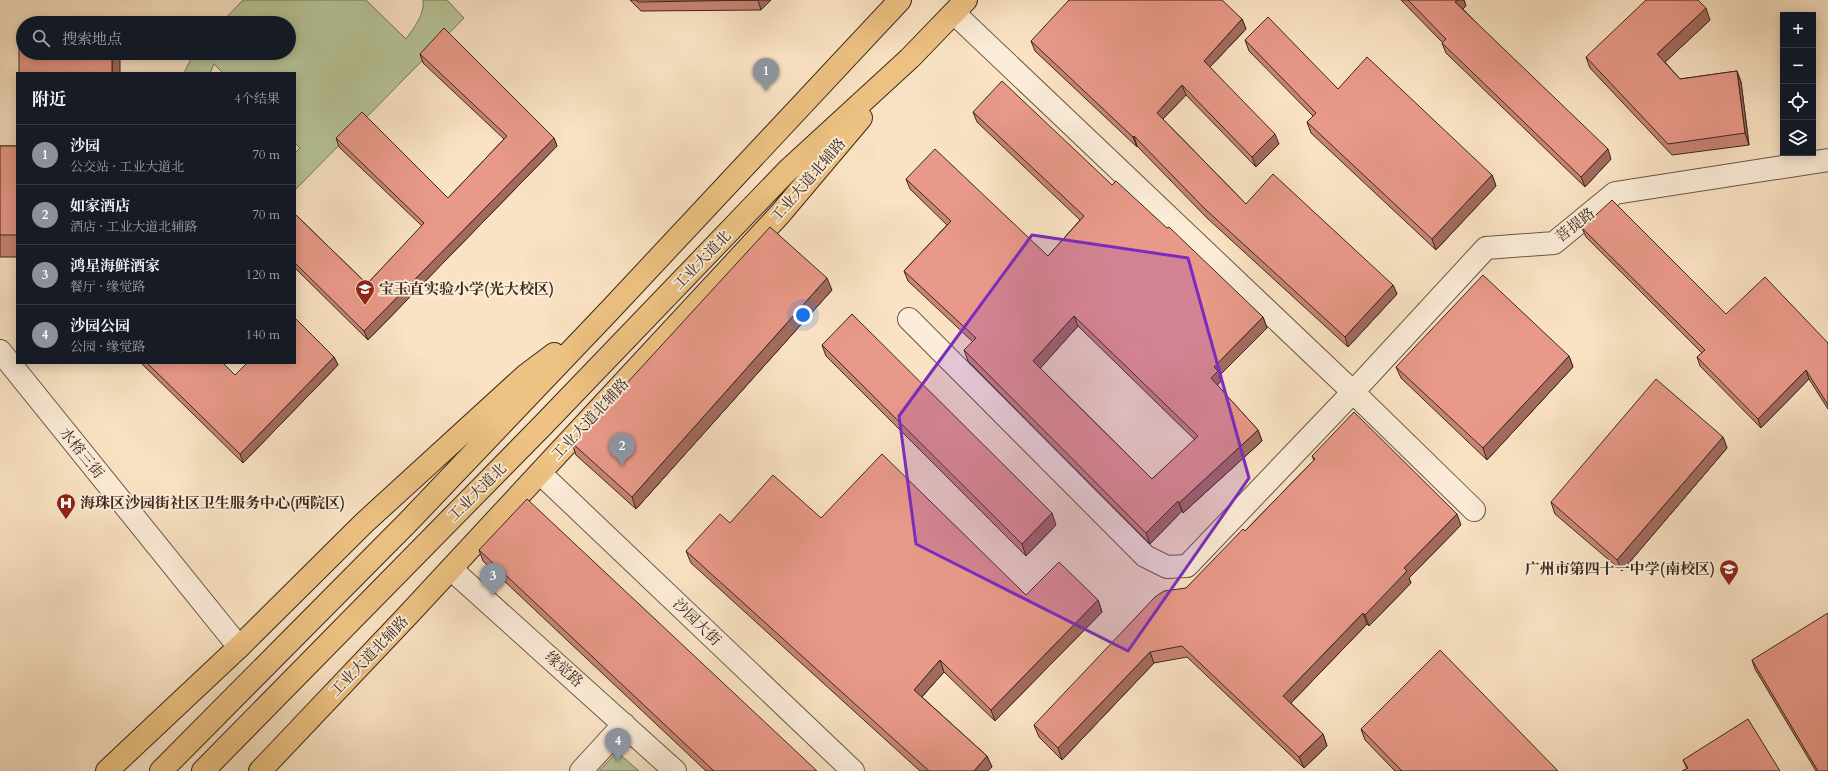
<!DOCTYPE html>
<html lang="zh">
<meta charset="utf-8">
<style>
:root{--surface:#171b24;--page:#20242c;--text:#f1f3f6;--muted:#9ea1a6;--line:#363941;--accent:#8c9099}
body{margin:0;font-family:Cardo,"Noto Serif SC",serif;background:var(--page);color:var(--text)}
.controls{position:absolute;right:12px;top:12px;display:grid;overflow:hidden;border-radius:0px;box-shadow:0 2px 10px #0003}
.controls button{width:36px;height:36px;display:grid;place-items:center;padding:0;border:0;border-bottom:1px solid var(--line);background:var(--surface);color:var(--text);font:20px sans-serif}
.you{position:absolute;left:803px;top:315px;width:14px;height:14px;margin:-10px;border:3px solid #fff;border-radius:50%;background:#1a73e8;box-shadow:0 0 0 6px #1a73e833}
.badge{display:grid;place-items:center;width:26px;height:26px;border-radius:50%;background:var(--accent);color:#fff;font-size:13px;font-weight:700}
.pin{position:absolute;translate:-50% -33px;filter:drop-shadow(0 1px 2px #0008)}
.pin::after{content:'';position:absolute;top:21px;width:14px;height:12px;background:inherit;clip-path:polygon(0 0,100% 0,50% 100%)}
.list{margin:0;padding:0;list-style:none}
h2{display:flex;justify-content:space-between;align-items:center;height:52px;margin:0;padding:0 16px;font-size:17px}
h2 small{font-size:13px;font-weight:400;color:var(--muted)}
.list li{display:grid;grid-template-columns:26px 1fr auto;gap:12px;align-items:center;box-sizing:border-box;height:60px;padding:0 16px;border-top:1px solid var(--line)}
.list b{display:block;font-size:15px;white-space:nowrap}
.list p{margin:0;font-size:13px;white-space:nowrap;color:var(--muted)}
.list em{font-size:13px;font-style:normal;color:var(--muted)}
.icon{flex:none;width:22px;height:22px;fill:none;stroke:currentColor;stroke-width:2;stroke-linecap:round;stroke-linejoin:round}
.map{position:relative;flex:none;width:1828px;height:771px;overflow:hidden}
.search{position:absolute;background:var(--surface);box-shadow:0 2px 10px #0003;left:16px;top:16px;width:280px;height:44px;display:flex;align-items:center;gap:10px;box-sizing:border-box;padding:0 14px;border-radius:22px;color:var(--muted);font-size:15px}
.panel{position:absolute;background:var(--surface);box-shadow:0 2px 10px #0003;left:16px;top:72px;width:280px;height:292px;border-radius:0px}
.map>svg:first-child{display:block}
</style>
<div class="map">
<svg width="1828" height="771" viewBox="0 0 1828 771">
<rect width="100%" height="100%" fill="#fae3c4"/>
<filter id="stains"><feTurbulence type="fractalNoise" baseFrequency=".005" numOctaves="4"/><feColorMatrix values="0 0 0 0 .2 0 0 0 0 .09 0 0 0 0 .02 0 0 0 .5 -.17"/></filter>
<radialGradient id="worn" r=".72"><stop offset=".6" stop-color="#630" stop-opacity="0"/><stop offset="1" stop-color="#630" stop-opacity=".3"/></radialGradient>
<path fill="#b7c599" stroke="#78765b" d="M 243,0 L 366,0 L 406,39 C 414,28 425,14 423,0 L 447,0 L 464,18 L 295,190 L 295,153 L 300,148 L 295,143 L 295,73 L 223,73 L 214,64 L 210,73 L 184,73 L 194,53 L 289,53 L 289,23 L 221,23 Z
M 617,752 L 639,771 L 599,771 Z"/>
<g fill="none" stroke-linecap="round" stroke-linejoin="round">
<defs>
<path id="minor" d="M 954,13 L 1353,392 L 1474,510
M 909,319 L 1145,556 L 1167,567 L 1187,566 L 1353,392 L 1486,248 L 1554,243 L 1615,193 L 1828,160
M 0,351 L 239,647
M 540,473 L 853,771
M 451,569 L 675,771
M 581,771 L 624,724"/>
<path id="major" d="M 107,771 L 239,647 L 364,523 L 526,375 L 554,354
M 161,771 L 409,521 L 611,309 L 900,0
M 203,771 L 544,424 L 788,170 L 910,58 L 966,0
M 260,771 L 408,615 L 780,214 L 861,118"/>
</defs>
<use href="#minor" stroke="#6a5747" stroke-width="24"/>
<use href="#major" stroke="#3a281d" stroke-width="24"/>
<use href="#minor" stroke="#fcedd9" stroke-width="22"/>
<use href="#major" stroke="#edc282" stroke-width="22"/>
</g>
<path fill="#c88476" stroke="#3a281d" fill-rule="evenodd" d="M 630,0 L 771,0 L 761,10 L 641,11 Z
M 1401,0 L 1464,0 L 1466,6 L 1463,9 L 1611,159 L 1585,187 L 1446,53 L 1442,43 L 1443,43 Z
M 1242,19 L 1246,29 L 1210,67 L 1279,144 L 1256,167 L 1186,95 L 1163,119 L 1246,204 L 1393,285 L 1397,294 L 1348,347 L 1207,218 L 1137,146 L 1137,147 L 1035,51 L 1031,41 Z
M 1710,20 L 1665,62 L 1680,79 L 1737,71 L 1741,82 L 1749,145 L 1672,155 L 1590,68 L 1586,57 Z
M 1245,40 L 1338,89 L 1492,175 L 1496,186 L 1436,250 L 1311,133 L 1307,122 L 1313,116 L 1249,51 Z
M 420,54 L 554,138 L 557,146 L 368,340 L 295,268 L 295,214 L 367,284 L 422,226 L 339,147 L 336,138 L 448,198 L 504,139 L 423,63 Z
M 973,112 L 1112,185 L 1263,317 L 1267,328 L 1219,376 L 1221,381 L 1217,385 L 1258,430 L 1262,441 L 1183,513 L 1182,511 L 1150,544 L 968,361 L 964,350 L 973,342 L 908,281 L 904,271 L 947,225 L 910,189 L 906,179 L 1048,256 L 1080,220 L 977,122 ZM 1078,326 L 1195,440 L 1152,479 L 1040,368 Z
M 0,146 L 17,146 L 17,257 L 0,257 Z
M 1582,228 L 1726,314 L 1828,343 L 1828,409 L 1809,379 L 1761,428 L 1700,366 L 1697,357 L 1702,353 L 1586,237 Z
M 832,290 L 636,509 L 576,455 L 572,443 Z
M 822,345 L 1056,525 L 1026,556 L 826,356 Z
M 1569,356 L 1573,367 L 1487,460 L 1401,378 L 1396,367 Z
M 334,357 L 338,365 L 243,463 L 141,363 L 223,363 L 235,375 Z
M 1723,437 L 1727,448 L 1622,571 L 1555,514 L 1551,502 Z
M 1312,456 L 1461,525 L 1409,578 L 1411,583 L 1369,626 L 1367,624 L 1291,703 L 1323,734 L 1327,746 L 1304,768 L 1187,657 L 1154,663 L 1062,760 L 1039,737 L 1034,725 L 1186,588 L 1245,531 L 1314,460 Z
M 821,518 L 1026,595 L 1098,600 L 1102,612 L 995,721 L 944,672 L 922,697 L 987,756 L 992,767 L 988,771 L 920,771 L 691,563 L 686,551 Z
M 479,550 L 817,771 L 706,771 L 483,561 Z
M 1752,660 L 1828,771 L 1816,771 L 1755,669 Z
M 1361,729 L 1558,771 L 1395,771 L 1365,740 Z
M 1683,760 L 1780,771 L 1687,769 Z"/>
<path fill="#a36b60" stroke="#3a281d" d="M 758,0 L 771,0 L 761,10 Z
M 1458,0 L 1464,0 L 1466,6 L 1459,13 L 1455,2 Z
M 1706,8 L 1710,20 L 1661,66 L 1657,54 Z
M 1242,19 L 1246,29 L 1207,70 L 1204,61 Z
M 112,53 L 117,53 L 120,61 L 120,73 L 112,73 Z
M 1737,71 L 1741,82 L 1749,145 L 1745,133 Z
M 1182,85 L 1186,95 L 1160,122 L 1157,113 Z
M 1275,134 L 1279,144 L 1256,167 L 1252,157 Z
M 1134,136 L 1137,146 L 1137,147 L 1133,137 Z
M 554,138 L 557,146 L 368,340 L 364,331 Z
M 1608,149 L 1611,159 L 1585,187 L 1581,177 Z
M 1492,175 L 1496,186 L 1436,250 L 1432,239 Z
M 827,278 L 832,290 L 636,509 L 632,497 Z
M 1393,285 L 1397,294 L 1348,347 L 1345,337 Z
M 1074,316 L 1078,326 L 1037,372 L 1033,361 Z
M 1263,317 L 1267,328 L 1219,376 L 1221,381 L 1214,389 L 1211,378 L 1214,367 Z
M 1569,356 L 1573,367 L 1487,460 L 1483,448 Z
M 334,357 L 338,365 L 243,463 L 240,454 Z
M 1806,370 L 1809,379 L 1761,428 L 1758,419 Z
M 1258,430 L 1262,441 L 1183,513 L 1179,503 Z
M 1723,437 L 1727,448 L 1622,571 L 1617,560 Z
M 1178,501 L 1182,511 L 1150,544 L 1146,533 Z
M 1052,513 L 1056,525 L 1026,556 L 1022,544 Z
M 1457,514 L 1461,525 L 1409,578 L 1411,583 L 1369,626 L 1365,615 L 1404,568 Z
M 1098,600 L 1102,612 L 995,721 L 991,710 Z
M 1363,613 L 1367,624 L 1287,707 L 1283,696 Z
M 1150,652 L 1154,663 L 1062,760 L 1058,748 Z
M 940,660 L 944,672 L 918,701 L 914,690 Z
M 1323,734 L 1327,746 L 1304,768 L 1299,757 Z
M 987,756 L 992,767 L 988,771 L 974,771 Z"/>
<path fill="#e99989" stroke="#3a281d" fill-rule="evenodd" d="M 636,0 L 758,0 L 638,2 Z
M 1069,0 L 1222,0 L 1242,19 L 1204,61 L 1275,134 L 1252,157 L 1182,85 L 1157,113 L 1246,204 L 1273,174 L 1393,285 L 1345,337 L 1204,208 L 1134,136 L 1133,137 L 1031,41 Z
M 1408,0 L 1458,0 L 1455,2 L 1608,149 L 1581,177 L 1442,43 L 1446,39 Z
M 1646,0 L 1698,0 L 1706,8 L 1657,54 L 1680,79 L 1737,71 L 1745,133 L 1668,144 L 1586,57 Z
M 1268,17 L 1338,89 L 1367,57 L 1492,175 L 1432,239 L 1307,122 L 1316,113 L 1245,40 Z
M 444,28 L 554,138 L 364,331 L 295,263 L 295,214 L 367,284 L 424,223 L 336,138 L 362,112 L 448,198 L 507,136 L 420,54 Z
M 19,39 L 23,39 L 23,53 L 112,53 L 112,73 L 19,73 Z
M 1002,81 L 1112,185 L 1116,181 L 1167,228 L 1169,227 L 1263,317 L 1214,367 L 1218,371 L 1211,378 L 1258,430 L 1179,503 L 1178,501 L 1146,533 L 964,350 L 976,338 L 904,271 L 951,221 L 906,179 L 935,149 L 1048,256 L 1084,216 L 973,112 ZM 1074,316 L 1198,436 L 1152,479 L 1033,361 Z
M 0,146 L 17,146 L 17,235 L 0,235 Z
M 1612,200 L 1726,314 L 1765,277 L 1828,343 L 1828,405 L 1806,370 L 1758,419 L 1697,357 L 1705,350 L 1582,228 Z
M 770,227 L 827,278 L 632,497 L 572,443 Z
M 1483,275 L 1569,356 L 1483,448 L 1396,367 Z
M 852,314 L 1052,513 L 1022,544 L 822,345 Z
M 295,318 L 334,357 L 240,454 L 147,363 L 223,363 L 235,375 L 247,363 L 295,363 Z
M 1656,379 L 1723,437 L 1617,560 L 1551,502 Z
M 1354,412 L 1457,514 L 1404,568 L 1407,571 L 1365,615 L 1363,613 L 1283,696 L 1323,734 L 1299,757 L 1182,646 L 1150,652 L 1058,748 L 1034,725 L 1155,597 L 1164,591 L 1186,588 L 1243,529 L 1245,531 L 1315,459 L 1312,456 Z
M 882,454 L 1026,595 L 1059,562 L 1098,600 L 991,710 L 940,660 L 914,690 L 987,756 L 974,771 L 929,771 L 686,551 L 720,514 L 730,523 L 773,475 L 821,518 Z
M 527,499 L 817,771 L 714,771 L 479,550 Z
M 1828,613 L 1828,771 L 1818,771 L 1752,660 Z
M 1440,650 L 1558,771 L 1402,771 L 1361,729 Z
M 1748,719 L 1780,771 L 1682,771 L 1688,768 L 1683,760 Z"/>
<path fill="#7b2cbf" fill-opacity="0.2" stroke="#7b2cbf" stroke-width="3" stroke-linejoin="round" d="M 1032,235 L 1188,258 L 1249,478 L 1128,651 L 916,544 L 899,416 Z"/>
<defs>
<symbol id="school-pin" viewBox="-11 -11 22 30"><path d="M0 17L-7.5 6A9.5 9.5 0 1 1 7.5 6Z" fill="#8f2418" stroke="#fcedd9"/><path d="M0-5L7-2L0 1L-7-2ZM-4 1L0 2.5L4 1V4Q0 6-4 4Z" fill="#fff"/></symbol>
<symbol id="hospital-pin" viewBox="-11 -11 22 30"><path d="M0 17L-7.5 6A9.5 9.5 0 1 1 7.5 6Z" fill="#8f2418" stroke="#fcedd9"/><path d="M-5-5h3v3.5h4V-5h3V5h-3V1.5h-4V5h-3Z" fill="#fff"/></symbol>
</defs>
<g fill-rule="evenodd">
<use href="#school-pin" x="354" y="278" width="22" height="30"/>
<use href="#hospital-pin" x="55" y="492" width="22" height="30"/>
<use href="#school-pin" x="1718" y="558" width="22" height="30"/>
</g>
<g text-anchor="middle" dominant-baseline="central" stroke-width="4" stroke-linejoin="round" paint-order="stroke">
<g font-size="15" fill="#3a281d" stroke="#fcedd9">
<text transform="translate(808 180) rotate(-49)">工业大道北辅路</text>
<text transform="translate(1575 225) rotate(-38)">菩提路</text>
<text transform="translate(702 260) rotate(-46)">工业大道北</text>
<text transform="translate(590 419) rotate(-47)">工业大道北辅路</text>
<text transform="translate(82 453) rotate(51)">水榕三街</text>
<text transform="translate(477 492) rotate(-45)">工业大道北</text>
<text transform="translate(697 622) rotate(44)">沙园大街</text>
<text transform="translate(369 656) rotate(-46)">工业大道北辅路</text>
<text transform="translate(564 669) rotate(42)">缘觉路</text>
</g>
<g font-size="15" font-weight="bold" fill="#3a281d" stroke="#fcedd9" text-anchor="start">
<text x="379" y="289">宝玉直实验小学(光大校区)</text>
<text x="80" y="503">海珠区沙园街社区卫生服务中心(西院区)</text>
<text x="1715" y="569" text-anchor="end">广州市第四十一中学(南校区)</text>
</g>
</g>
<rect width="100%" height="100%" filter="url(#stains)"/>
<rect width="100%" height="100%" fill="url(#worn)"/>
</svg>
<div class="controls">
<button>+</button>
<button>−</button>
<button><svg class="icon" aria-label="locate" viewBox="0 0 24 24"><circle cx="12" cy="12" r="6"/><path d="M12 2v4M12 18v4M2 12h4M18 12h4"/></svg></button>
<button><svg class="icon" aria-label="layers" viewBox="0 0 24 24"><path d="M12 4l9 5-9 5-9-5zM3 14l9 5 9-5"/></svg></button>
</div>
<div class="you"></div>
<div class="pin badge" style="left:766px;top:91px">1</div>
<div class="pin badge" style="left:622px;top:466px">2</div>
<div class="pin badge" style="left:493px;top:596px">3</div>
<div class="pin badge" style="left:618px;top:761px">4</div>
<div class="search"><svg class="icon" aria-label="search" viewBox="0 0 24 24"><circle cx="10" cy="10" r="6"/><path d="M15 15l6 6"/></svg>搜索地点</div>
<section class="panel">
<h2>附近<small>4个结果</small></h2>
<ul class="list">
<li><span class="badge">1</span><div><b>沙园</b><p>公交站 · 工业大道北</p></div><em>70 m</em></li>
<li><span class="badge">2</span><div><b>如家酒店</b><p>酒店 · 工业大道北辅路</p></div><em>70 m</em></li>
<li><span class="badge">3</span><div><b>鸿星海鲜酒家</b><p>餐厅 · 缘觉路</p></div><em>120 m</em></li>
<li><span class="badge">4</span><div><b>沙园公园</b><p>公园 · 缘觉路</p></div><em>140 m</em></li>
</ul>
</section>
</div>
